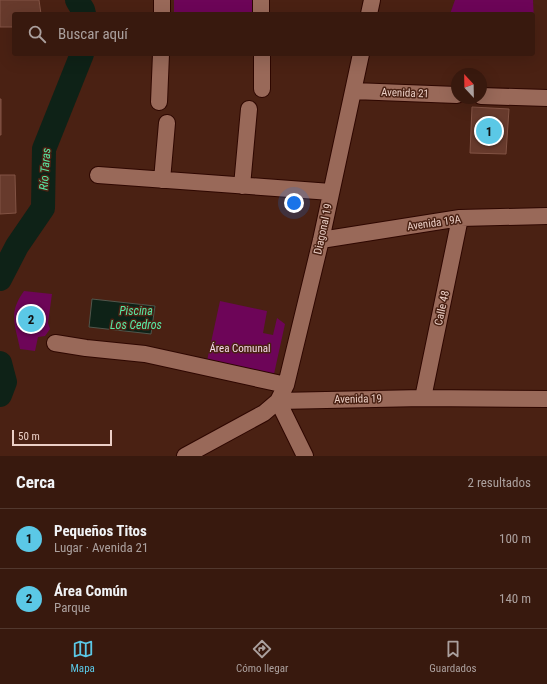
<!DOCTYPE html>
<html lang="es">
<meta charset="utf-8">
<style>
:root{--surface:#38190e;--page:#43261c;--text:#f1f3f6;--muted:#aba09e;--line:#52382e;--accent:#5bc8e6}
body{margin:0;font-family:"Roboto Condensed",sans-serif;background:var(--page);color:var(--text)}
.compass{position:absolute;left:451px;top:68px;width:36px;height:36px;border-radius:50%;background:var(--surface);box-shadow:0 4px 16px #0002;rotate:338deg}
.scale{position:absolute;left:12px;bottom:10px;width:100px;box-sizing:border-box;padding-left:4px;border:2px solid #ebcfc6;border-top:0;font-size:11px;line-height:14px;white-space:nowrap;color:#ebcfc6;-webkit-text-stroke:3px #4a2113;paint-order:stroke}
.you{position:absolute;left:294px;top:203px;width:14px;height:14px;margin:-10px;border:3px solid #fff;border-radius:50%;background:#1a73e8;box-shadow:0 0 0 6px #1a73e833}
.badge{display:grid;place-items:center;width:26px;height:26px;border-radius:50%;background:var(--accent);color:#111;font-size:13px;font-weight:700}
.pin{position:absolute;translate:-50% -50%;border:2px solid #fff;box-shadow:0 1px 4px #0006}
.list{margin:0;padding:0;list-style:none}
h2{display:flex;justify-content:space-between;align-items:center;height:52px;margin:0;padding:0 16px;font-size:17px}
h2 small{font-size:13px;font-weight:400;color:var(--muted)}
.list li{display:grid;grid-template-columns:26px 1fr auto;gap:12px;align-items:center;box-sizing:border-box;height:60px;padding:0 16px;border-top:1px solid var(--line)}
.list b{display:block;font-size:15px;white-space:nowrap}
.list p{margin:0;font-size:13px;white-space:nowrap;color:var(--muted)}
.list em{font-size:13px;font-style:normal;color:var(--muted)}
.icon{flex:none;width:22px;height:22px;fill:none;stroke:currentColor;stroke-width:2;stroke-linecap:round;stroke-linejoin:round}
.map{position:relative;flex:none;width:547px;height:456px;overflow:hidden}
.search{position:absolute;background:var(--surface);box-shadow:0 4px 16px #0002;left:12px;right:12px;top:12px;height:44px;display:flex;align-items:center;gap:10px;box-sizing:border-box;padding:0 14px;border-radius:4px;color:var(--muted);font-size:15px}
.sheet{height:172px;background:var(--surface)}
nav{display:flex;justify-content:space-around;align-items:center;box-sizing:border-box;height:56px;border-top:1px solid var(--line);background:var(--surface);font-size:11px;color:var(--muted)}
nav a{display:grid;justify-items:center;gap:2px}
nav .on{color:var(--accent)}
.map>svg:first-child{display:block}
</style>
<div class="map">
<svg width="547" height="456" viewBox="0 0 547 456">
<rect width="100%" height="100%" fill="#4a2113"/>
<path fill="#6d0558" d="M 174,0 L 253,0 L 253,14 L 174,14 Z
M 455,0 L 533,0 L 535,42 L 533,42 L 533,14 L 450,14 Z
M 24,291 L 52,294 L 48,323 L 50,329 L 45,336 L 38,337 L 35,351 L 20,349 C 15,324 8,313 24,291 Z
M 220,301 L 267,311 L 263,333 L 273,335 L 277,318 L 285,324 L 272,383 L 205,370 Z"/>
<path fill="#0e2217" stroke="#50564c" d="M 92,299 L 155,306 L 151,334 L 89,327 Z"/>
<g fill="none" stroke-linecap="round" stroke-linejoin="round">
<path stroke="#0e2217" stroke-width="24" d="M 77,0 L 83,10 L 84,14
M 0,279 L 17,246 L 43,208 L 44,149 L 82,54
M 0,363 L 5,382 L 0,395"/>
</g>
<path fill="#673a2c" stroke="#825344" d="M 0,0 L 39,0 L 41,14 L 14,14 L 14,27 L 0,27 Z
M 0,99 L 1,99 L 1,135 L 0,135 Z
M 472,107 L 509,109 L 506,154 L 470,153 Z
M 0,175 L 15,175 L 16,213 L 0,214 Z"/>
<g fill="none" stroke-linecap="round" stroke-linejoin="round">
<defs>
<path id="minor" d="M 261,0 L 261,14
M 162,14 L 162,0
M 369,14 L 372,0
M 262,54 L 262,89
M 353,91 L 457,95
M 481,96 L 547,98
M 159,102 L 161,54
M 98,175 L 331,192
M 162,180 L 167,123
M 242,186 L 249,109
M 321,240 L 460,218 L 547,216
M 55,343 L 86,348 L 145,354 L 286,385
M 423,398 L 460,218
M 278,401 L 286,385 L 321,240 L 361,54
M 278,401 L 305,456
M 185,456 L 264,413 L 278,401 L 423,398 L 547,399"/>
</defs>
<use href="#minor" stroke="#2e0700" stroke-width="18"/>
<use href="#minor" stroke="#996959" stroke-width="16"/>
</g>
<g text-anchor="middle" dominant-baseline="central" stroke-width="3" stroke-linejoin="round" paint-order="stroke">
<g font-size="11" fill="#ebcfc6" stroke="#4a2113">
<text transform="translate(405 93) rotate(2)">Avenida 21</text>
<text transform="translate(434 223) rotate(-8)">Avenida 19A</text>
<text transform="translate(323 229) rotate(-78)">Diagonal 19</text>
<text transform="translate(442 308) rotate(-78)">Calle 48</text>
<text transform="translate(358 399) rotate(-1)">Avenida 19</text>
</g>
<g font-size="11" fill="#f5d9eb" stroke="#4a2113">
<text x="240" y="348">Área Comunal</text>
</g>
<g font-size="12" font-style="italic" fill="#58e7a3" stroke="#4a2113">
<text transform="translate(45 169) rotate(-86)">Río Taras</text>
<text x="136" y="311">Piscina<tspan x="136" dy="14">Los Cedros</tspan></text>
</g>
</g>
</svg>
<svg class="compass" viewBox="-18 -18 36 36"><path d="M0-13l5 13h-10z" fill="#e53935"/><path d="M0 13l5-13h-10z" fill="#aba09e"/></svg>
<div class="scale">50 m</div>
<div class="you"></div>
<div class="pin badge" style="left:489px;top:131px">1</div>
<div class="pin badge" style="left:31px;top:319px">2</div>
<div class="search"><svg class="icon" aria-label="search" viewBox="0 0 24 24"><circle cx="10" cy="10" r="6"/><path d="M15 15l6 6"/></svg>Buscar aquí</div>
</div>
<section class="sheet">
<h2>Cerca<small>2 resultados</small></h2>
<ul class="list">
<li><span class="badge">1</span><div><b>Pequeños Titos</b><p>Lugar · Avenida 21</p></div><em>100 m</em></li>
<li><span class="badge">2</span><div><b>Área Común</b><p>Parque</p></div><em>140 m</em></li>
</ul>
</section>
<nav>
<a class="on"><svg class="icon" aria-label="map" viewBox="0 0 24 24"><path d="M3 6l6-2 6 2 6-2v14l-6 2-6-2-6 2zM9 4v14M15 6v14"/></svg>Mapa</a>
<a><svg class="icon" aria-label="directions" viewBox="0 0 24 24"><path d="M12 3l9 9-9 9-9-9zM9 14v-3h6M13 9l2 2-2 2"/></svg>Cómo llegar</a>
<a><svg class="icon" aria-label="saved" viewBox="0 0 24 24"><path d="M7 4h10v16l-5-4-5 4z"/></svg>Guardados</a>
</nav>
